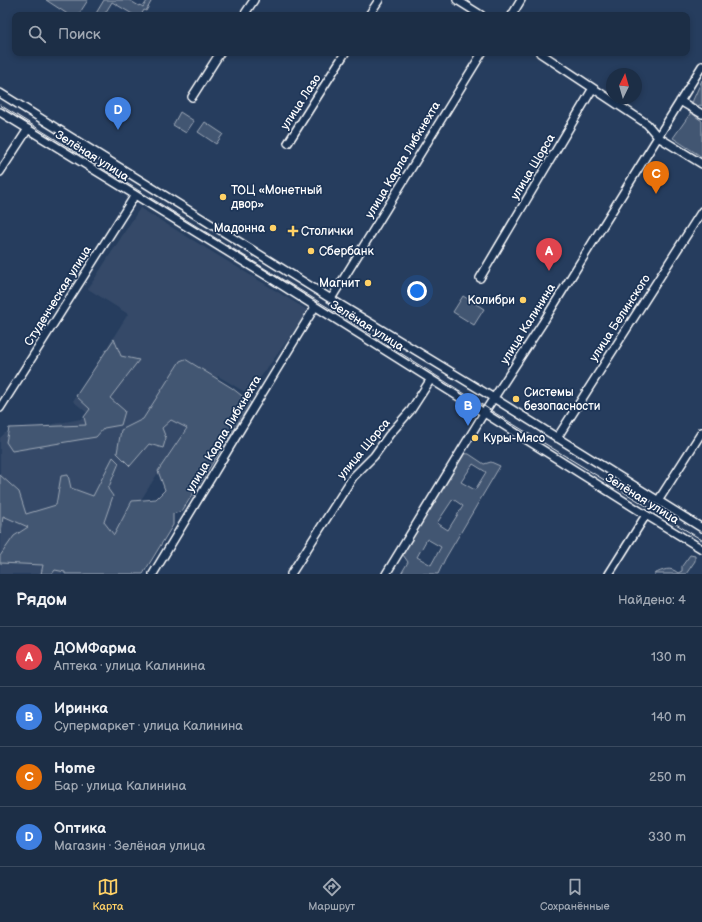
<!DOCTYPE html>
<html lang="ru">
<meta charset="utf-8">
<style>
:root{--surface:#1c2e46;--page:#25364d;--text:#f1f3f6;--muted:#a0a8b3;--line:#3a4a5f;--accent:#ffd166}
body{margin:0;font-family:"Balsamiq Sans",sans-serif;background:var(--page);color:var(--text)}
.compass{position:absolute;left:606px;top:68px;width:36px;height:36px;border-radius:50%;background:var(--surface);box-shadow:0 2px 6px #0003;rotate:5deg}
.you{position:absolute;left:417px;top:291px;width:14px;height:14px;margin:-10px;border:3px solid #fff;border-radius:50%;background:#1a73e8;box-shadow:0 0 0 6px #1a73e833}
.badge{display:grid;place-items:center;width:26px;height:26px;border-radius:50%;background:var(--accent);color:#fff;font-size:13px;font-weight:700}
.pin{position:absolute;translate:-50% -33px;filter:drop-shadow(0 1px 2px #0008)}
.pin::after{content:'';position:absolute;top:21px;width:14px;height:12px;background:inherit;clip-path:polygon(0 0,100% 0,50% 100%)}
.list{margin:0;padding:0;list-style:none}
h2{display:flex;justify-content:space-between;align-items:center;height:52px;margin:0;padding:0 16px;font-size:17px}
h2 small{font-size:13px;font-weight:400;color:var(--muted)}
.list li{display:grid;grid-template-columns:26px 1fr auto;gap:12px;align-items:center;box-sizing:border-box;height:60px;padding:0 16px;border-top:1px solid var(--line)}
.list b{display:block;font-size:15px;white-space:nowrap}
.list p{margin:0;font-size:13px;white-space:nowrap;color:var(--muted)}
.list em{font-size:13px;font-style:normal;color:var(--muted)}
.icon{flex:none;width:22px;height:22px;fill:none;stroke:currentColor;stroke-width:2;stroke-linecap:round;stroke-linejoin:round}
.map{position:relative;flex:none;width:702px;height:574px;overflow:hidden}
.search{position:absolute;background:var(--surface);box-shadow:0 2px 6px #0003;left:12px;right:12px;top:12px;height:44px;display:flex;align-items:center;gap:10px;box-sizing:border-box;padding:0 14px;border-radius:8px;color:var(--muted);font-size:15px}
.sheet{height:292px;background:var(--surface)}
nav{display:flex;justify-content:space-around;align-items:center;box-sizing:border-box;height:56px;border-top:1px solid var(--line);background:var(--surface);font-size:11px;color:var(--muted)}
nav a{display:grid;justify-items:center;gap:2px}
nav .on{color:var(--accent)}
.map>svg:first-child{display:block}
</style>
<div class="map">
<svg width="702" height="574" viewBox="0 0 702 574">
<rect width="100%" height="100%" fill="#263d5e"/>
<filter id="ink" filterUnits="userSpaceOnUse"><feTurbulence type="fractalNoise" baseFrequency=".025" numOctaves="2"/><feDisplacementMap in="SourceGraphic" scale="8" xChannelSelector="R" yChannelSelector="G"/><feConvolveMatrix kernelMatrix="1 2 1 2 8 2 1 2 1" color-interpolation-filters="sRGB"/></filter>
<g filter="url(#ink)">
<path fill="#344a68" d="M 140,208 L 309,311 L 248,394 L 218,376 L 95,574 L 0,574 L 0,438 L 5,433 L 92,417 L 73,401 L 128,314 L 88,289 Z"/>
<path fill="#425672" stroke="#a0aab8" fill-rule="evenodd" d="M 46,0 L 88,0 L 79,14 L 81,15 L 69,15 Z
M 104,0 L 129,0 L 139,6 L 140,5 L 143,7 L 147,1 L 145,0 L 152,0 L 146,11 L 144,10 L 141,15 L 134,15 L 112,2 L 104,15 L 95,15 Z
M 702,80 L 702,106 L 700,105 L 694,107 L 695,116 L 702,121 L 702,157 L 673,138 L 690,114 L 693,100 Z
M 180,112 L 194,121 L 186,133 L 173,125 Z
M 205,122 L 223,134 L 216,144 L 198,132 Z
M 463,296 L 484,309 L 474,325 L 453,312 Z
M 114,339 L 121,356 L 139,360 L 110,398 L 125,411 L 121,425 L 104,428 L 96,437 L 12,451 L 6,442 L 9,428 L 86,425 L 84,417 L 90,409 L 76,396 Z
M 185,359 L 232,388 L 251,403 L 182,511 L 173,514 L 173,525 L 143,574 L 65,574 L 65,572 L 55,570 L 52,574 L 41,574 L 43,565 L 0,563 L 0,556 L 14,536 L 28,527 L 3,516 L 1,533 L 0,534 L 0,475 L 19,492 L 26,514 L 56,505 L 61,476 L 68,475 L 71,488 L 93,496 L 113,457 L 119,463 L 108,489 L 113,496 L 104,522 L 114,535 L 132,501 L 156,499 L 165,490 L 158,471 L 187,428 L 171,420 L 162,428 L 166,438 L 163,448 L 149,444 L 130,466 L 117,453 L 121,430 L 143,419 L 180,361 Z
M 460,453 L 469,454 L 484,464 L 491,462 L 500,466 L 445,559 L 438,574 L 401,574 L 408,562 L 401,552 ZM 473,464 L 486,472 L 475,490 L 461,482 ZM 453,499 L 463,506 L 448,530 L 437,523 ZM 427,539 L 441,547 L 431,565 L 417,557 Z
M 690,555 L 695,556 L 695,561 L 686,574 L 654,574 C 663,570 670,566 678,573 L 682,571 L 682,566 Z"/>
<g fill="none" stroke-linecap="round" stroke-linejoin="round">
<defs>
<path id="minor" d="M 457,0 L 481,15
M 244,15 L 254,0
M 369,15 L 379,0
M 512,15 L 521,0
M 540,53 L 647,124 L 658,137 L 702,164
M 0,93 L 331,299 L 484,392 L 702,528
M 192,97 L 220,53
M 680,101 L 702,114
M 0,112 L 267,276 L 646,515 L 702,549
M 288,143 L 345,53
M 0,172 L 28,129
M 480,278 L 593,88
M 331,299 L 482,53
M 0,408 L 132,200 L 134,195
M 557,438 L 702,211
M 658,501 L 702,432
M 153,574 L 260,397 L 315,307
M 291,574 L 353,477 L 374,456 L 389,435 L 411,410 L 431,379
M 386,574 L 484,413 L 542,324 L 702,66
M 609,574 L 646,515"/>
</defs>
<use href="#minor" stroke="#fff" stroke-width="10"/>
<use href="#minor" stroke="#1d3557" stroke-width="7"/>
<path stroke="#fff" stroke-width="1" d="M 0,105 L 345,318 L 495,413 L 702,540"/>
</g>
</g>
<g fill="#ffd166" stroke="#1d3557" stroke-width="1.5">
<circle cx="223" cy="197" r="4"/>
<circle cx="273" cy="228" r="4"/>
<path d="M291 225h4v4h4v4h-4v4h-4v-4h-4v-4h4z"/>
<circle cx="311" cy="251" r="4"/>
<circle cx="368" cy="283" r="4"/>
<circle cx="523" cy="300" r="4"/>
<circle cx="516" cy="399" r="4"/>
<circle cx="475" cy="438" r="4"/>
</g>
<g text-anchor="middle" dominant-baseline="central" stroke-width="3.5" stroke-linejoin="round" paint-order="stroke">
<g font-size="12" fill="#fff" stroke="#1d3557">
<text transform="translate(301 102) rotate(-57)">улица Лазо</text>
<text transform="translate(92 156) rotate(32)">Зелёная улица</text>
<text transform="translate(403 160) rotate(-59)">улица Карла Либкнехта</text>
<text transform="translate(533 167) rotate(-59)">улица Щорса</text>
<text transform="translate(58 296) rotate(-58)">Студенческая улица</text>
<text transform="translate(620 318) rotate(-57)">улица Белинского</text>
<text transform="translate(528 324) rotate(-58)">улица Калинина</text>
<text transform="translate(367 326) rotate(32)">Зелёная улица</text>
<text transform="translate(224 434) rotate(-59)">улица Карла Либкнехта</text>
<text transform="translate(364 449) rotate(-50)">улица Щорса</text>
<text transform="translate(642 499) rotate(32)">Зелёная улица</text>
</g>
<g font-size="12" fill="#fff" stroke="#1d3557" text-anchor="start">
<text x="231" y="190">ТОЦ «Монетный<tspan x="231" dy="14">двор»</tspan></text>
<text x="265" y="228" text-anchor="end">Мадонна</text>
<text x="301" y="231">Столички</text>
<text x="319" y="251">Сбербанк</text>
<text x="360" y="283" text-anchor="end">Магнит</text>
<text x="515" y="300" text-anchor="end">Колибри</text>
<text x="524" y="392">Системы<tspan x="524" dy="14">безопасности</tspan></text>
<text x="483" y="438">Куры-Мясо</text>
</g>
</g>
</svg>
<svg class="compass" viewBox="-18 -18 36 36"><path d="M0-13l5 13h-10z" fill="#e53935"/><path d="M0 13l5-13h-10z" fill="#a0a8b3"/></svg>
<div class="you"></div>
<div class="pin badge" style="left:549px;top:271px;background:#e0444e">A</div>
<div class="pin badge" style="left:468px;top:426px;background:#3f7fe0">B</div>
<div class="pin badge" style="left:656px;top:194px;background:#e8710a">C</div>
<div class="pin badge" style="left:118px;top:130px;background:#3f7fe0">D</div>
<div class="search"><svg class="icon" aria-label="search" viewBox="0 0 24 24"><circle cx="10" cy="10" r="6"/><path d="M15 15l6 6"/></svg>Поиск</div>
</div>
<section class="sheet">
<h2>Рядом<small>Найдено: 4</small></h2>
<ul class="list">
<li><span class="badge" style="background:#e0444e">A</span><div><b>ДОМФарма</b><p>Аптека · улица Калинина</p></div><em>130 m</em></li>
<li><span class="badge" style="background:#3f7fe0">B</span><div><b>Иринка</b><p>Супермаркет · улица Калинина</p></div><em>140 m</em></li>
<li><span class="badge" style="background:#e8710a">C</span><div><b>Home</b><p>Бар · улица Калинина</p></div><em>250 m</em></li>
<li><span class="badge" style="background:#3f7fe0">D</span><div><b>Оптика</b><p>Магазин · Зелёная улица</p></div><em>330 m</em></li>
</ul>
</section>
<nav>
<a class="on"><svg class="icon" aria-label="map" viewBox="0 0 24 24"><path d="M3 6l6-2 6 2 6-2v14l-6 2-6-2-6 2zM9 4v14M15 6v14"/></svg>Карта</a>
<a><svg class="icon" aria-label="directions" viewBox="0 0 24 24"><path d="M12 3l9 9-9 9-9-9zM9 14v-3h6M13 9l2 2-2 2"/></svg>Маршрут</a>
<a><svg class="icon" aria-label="saved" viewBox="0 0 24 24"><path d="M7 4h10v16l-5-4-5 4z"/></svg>Сохранённые</a>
</nav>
